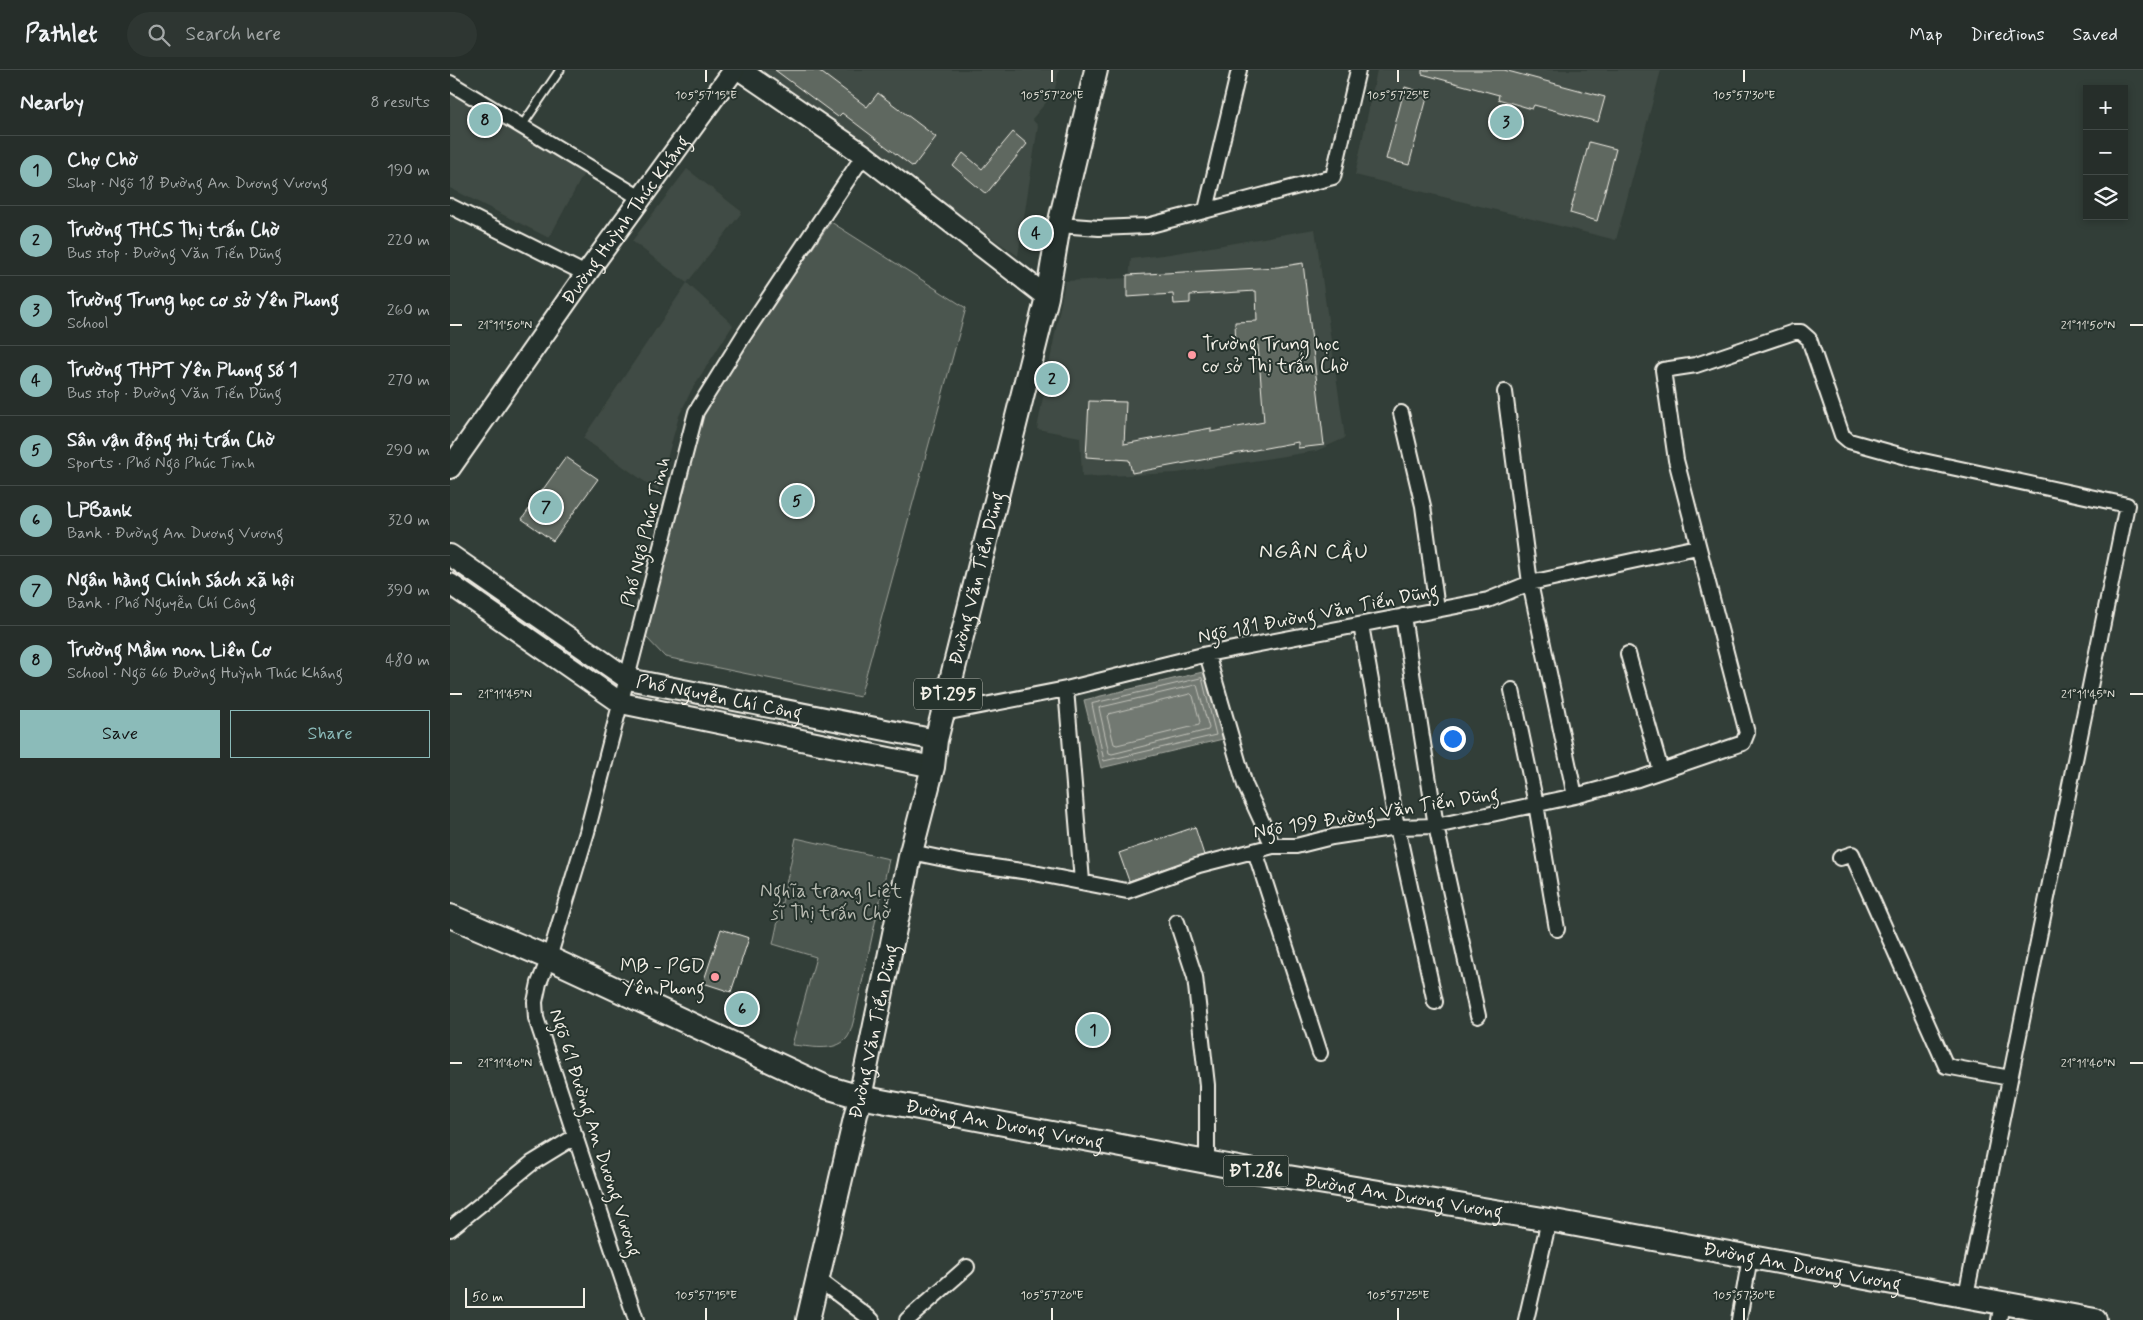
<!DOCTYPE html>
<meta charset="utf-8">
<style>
:root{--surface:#262e2a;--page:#2e3632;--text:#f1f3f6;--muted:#a4a8a8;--line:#424a47;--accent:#8bbbb9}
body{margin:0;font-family:Mynerve,sans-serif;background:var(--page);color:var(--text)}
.controls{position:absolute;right:15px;top:15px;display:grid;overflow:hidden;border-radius:0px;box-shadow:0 2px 8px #0003}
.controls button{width:45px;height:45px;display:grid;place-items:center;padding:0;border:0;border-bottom:1px solid var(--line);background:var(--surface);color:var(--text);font:25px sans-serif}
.scale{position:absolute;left:15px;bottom:12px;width:120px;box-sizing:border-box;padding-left:5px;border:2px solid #f4f1e8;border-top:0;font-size:14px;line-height:18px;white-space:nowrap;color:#f4f1e8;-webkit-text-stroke:4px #26332d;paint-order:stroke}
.you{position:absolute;left:1002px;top:668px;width:18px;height:18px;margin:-12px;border:4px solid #fff;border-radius:50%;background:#1a73e8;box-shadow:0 0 0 8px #1a73e833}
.badge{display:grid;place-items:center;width:32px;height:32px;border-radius:50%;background:var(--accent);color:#111;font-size:16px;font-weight:700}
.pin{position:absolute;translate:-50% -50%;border:2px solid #fff;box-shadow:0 1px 5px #0006}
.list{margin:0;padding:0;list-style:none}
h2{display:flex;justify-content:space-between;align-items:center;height:65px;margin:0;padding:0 20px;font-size:21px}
h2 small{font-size:16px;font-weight:400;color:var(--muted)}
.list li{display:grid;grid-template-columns:32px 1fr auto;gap:15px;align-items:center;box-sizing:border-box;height:70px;padding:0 20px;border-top:1px solid var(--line)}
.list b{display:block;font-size:19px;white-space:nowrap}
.list p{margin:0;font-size:16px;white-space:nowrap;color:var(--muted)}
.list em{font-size:16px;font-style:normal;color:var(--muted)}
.actions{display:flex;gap:10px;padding:15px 20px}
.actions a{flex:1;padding:11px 0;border:1px solid var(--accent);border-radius:0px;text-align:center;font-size:18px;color:var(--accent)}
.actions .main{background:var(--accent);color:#111}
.icon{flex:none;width:28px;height:28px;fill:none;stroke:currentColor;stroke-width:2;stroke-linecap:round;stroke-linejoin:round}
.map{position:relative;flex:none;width:1693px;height:1250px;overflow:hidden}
header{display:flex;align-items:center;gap:30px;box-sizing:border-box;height:70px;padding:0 25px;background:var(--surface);border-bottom:1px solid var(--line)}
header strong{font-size:24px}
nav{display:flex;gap:28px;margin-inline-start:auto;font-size:18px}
.search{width:350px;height:45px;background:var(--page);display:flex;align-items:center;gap:12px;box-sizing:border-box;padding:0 18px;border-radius:28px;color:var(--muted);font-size:19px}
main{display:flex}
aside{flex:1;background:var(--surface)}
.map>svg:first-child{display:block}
</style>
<header>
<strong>Pathlet</strong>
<div class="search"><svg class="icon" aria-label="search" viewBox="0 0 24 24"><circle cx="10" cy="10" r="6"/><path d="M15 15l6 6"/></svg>Search here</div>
<nav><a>Map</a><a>Directions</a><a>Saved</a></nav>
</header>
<main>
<aside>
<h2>Nearby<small>8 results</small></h2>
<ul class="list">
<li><span class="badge">1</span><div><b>Chợ Chờ</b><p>Shop · Ngõ 18 Đường An Dương Vương</p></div><em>190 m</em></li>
<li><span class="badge">2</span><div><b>Trường THCS Thị trấn Chờ</b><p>Bus stop · Đường Văn Tiến Dũng</p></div><em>220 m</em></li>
<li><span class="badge">3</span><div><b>Trường Trung học cơ sở Yên Phong</b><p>School</p></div><em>260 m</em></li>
<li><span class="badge">4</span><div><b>Trường THPT Yên Phong số 1</b><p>Bus stop · Đường Văn Tiến Dũng</p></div><em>270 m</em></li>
<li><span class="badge">5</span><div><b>Sân vận động thị trấn Chờ</b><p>Sports · Phố Ngô Phúc Tinh</p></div><em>290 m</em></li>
<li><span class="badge">6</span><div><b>LPBank</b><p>Bank · Đường An Dương Vương</p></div><em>320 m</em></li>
<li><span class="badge">7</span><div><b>Ngân hàng Chính sách xã hội</b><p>Bank · Phố Nguyễn Chí Công</p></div><em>390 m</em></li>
<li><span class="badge">8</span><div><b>Trường Mầm non Liên Cơ</b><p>School · Ngõ 66 Đường Huỳnh Thúc Kháng</p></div><em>480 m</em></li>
</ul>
<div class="actions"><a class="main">Save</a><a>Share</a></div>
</aside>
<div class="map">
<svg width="1693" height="1250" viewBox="0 0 1693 1250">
<rect width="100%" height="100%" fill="#323e38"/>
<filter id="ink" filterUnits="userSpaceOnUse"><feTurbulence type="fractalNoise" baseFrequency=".02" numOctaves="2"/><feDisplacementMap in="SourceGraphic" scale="10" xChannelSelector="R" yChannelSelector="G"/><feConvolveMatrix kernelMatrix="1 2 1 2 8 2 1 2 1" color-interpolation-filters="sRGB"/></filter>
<g filter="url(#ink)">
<path fill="#404b44" d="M 302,0 L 609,0 L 604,23 L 582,49 L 588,56 L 568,186 Z
M 927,0 L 1211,0 L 1166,170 L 905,105 Z
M 0,7 L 139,94 L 99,168 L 0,118 Z
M 237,99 L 292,142 L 237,213 L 283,255 L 242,319 L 229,346 L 208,421 L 133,368 L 237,213 L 182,171 Z
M 865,159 L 895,368 L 866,381 L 727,403 L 632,407 L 630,367 L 587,359 L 615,211 L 679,208 L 681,189 L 720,184 Z"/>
<path fill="#4c564f" stroke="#a0a49c" d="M 381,152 L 516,238 L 410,627 L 215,587 L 195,566 L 232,419 L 254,342 L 289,284 Z
M 346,768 L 439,789 L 405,945 C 403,952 401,963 397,968 C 385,983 358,976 342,975 L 366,887 L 323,874 Z"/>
<path fill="#727972" stroke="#a6a9a1" d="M 757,601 L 773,669 L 651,698 L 634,630 Z"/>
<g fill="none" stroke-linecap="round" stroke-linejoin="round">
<path stroke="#c0c1b9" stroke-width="1" d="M 752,608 L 766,665 L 654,691 L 642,634 Z
M 747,615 L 759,658 L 758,660 L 662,684 L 659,683 L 649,638 Z
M 741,624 L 743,626 L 750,652 L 749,655 L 667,675 L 664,674 L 657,646 L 659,644 Z"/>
</g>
<path fill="#5f6861" stroke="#f4f1e8" d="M 325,0 L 368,0 L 417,37 L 428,23 L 486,67 L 463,97 L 392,43 L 388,47 Z
M 972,0 L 1054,0 L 1155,27 L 1148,52 L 1084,35 L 1082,39 L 1048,29 L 1049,25 L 972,4 Z
M 955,17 L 978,24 L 959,95 L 936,89 Z
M 563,62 L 577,74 L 536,124 L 503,96 L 513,83 L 532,99 Z
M 1139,72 L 1166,79 L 1147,151 L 1120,143 Z
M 853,193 L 874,375 L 848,378 L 848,372 L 682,403 L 679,390 L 636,387 L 639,331 L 676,332 L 674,374 L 761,358 L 761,362 L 814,352 L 808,275 L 786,276 L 785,252 L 807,251 L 806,221 L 740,225 L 740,233 L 724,234 L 723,224 L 677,227 L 677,205 L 828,197 Z
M 116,387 L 148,409 L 103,471 L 72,449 Z
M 745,757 L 754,785 L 679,811 L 669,783 Z
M 271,859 L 299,868 L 281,922 L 253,913 Z"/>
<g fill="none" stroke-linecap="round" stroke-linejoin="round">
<defs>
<path id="lane" d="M 71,57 L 110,0"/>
<path id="street" d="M 0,13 L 192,129
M 0,136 L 136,204
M 756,140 L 789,0
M 609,155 L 649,158 L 697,156 L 883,107 L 908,0
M 1055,322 L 1080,513 L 1125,726
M 951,343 L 973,436 L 987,539
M 953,546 L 986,756 L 1028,946
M 911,555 L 947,757 L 985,932
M 757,584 L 795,715 L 823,776
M 1178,584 L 1211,701
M 616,619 L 632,811
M 1062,620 L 1086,734 L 1107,859
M 494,643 L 616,619 L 757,584 L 1038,530 L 1080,513 L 1247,477
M 805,781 L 870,983
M 461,782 L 509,792 L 579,802 L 677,821 L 749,795 L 823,776 L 846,776 L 882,767 L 947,757 L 986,756 L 1125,726 L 1188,709 L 1293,673 L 1297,663 L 1226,390 L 1213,300 L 1246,295 L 1344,262 L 1351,262 L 1359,269 L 1392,365 L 1399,371 L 1464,389 L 1677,435 L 1516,1225
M 1390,788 L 1402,784 L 1496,996 L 1560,1008
M 727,852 L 745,907 L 757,1015 L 757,1092
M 0,1159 L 82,1093 L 126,1066
M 368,1209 L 422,1250
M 186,1250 L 86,948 L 85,932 L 89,913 L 99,888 L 137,762 L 246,342 L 294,265 L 414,85
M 457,1250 L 517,1197
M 1076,1250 L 1099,1150
M 1289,1250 L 1300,1187
M 1549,1250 L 1552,1233"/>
<g id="secondary">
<path d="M 290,0 L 414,85 L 597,227"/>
<path id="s1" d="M 0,398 L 136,204 L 284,0"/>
<path id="s2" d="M 0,485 L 178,609 L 486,670"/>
<path d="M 0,514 L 171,633 L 483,697"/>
</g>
<g id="primary">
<path id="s3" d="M 0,846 L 99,888 L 376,1017 L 410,1027 L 826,1105 L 1099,1150 L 1645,1250"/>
<path id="s4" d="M 358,1250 L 410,1027 L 461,782 L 483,697 L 486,670 L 597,227 L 609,155 L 646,0"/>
</g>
</defs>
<use href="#lane" stroke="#f4f1e8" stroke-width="11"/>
<use href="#street" stroke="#f4f1e8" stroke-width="18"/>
<use href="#secondary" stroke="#f4f1e8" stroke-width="24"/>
<use href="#primary" stroke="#f4f1e8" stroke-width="26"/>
<use href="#lane" stroke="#26332d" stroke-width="7"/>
<use href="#street" stroke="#26332d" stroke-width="14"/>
<use href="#secondary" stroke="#26332d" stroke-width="20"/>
<use href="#primary" stroke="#26332d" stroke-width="22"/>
</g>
</g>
<path fill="none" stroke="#f4f1e8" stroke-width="2" d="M 256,0 L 256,12M 602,0 L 602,12M 948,0 L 948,12M 1294,0 L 1294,12M 0,255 L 12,255M 1680,255 L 1693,255M 0,624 L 12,624M 1680,624 L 1693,624M 0,993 L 12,993M 1680,993 L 1693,993M 256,1238 L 256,1250M 602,1238 L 602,1250M 948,1238 L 948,1250M 1294,1238 L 1294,1250"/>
<g fill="#ff9aa2" stroke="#26332d" stroke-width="2">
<circle cx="742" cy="285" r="5"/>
<circle cx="265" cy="907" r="5"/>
</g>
<g text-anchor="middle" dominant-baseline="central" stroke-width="4" stroke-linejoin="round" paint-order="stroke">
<g fill="#26332d" stroke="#b6b8b0" stroke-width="1">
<rect x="464" y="608.5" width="68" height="31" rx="4"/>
<rect x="773.5" y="1085.5" width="65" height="31" rx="4"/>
</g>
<g font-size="18" font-weight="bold" fill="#f4f1e8">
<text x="498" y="624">ĐT.295</text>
<text x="806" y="1101">ĐT.286</text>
</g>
<g font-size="19" fill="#f4f1e8" stroke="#26332d">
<text stroke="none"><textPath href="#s1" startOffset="304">Đường Huỳnh Thúc Kháng</textPath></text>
<text transform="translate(196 462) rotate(-76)">Phố Ngô Phúc Tinh</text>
<text stroke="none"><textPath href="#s4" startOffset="761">Đường Văn Tiến Dũng</textPath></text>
<text transform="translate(868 544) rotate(-11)">Ngõ 181 Đường Văn Tiến Dũng</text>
<text stroke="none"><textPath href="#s2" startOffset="310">Phố Nguyễn Chí Công</textPath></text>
<text transform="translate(926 743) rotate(-9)">Ngõ 199 Đường Văn Tiến Dũng</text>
<text stroke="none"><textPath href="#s4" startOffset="296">Đường Văn Tiến Dũng</textPath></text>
<text stroke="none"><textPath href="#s3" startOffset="596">Đường An Dương Vương</textPath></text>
<text transform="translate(145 1063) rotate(72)">Ngõ 61 Đường An Dương Vương</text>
<text stroke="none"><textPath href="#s3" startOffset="1001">Đường An Dương Vương</textPath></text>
<text stroke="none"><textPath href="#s3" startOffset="1406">Đường An Dương Vương</textPath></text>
</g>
<g font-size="19" fill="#f4f1e8" stroke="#26332d" text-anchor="start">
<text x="752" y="274">Trường Trung học<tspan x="752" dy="22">cơ sở Thị trấn Chờ</tspan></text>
<text x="255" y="896" text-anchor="end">MB - PGD<tspan x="255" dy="22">Yên Phong</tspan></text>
</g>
<g font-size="19" fill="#b9bbb2" stroke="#26332d">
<text x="381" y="821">Nghĩa trang Liệt<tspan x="381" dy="22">sĩ Thị trấn Chờ</tspan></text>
</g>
<g font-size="21" letter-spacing="1" fill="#f4f1e8" stroke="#26332d">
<text x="864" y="482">NGÂN CẦU</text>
</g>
</g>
<g font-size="12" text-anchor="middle" fill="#f4f1e8" stroke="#26332d" stroke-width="4" stroke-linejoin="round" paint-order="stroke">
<text x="256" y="29">105°57'15"E</text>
<text x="602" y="29">105°57'20"E</text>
<text x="948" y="29">105°57'25"E</text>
<text x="1294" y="29">105°57'30"E</text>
<text x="55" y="259">21°11'50"N</text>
<text x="1638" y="259">21°11'50"N</text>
<text x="55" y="628">21°11'45"N</text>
<text x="1638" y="628">21°11'45"N</text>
<text x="55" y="997">21°11'40"N</text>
<text x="1638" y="997">21°11'40"N</text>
<text x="256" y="1229">105°57'15"E</text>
<text x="602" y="1229">105°57'20"E</text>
<text x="948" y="1229">105°57'25"E</text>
<text x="1294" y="1229">105°57'30"E</text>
</g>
</svg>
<div class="controls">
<button>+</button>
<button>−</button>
<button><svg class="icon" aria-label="layers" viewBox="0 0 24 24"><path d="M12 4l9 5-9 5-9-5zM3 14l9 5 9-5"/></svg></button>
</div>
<div class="scale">50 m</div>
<div class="you"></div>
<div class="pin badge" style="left:643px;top:960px">1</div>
<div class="pin badge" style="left:602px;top:309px">2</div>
<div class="pin badge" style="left:1056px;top:52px">3</div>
<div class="pin badge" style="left:586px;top:163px">4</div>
<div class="pin badge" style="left:347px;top:431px">5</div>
<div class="pin badge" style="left:292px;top:939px">6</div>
<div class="pin badge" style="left:96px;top:437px">7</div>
<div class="pin badge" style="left:35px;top:50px">8</div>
</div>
</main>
